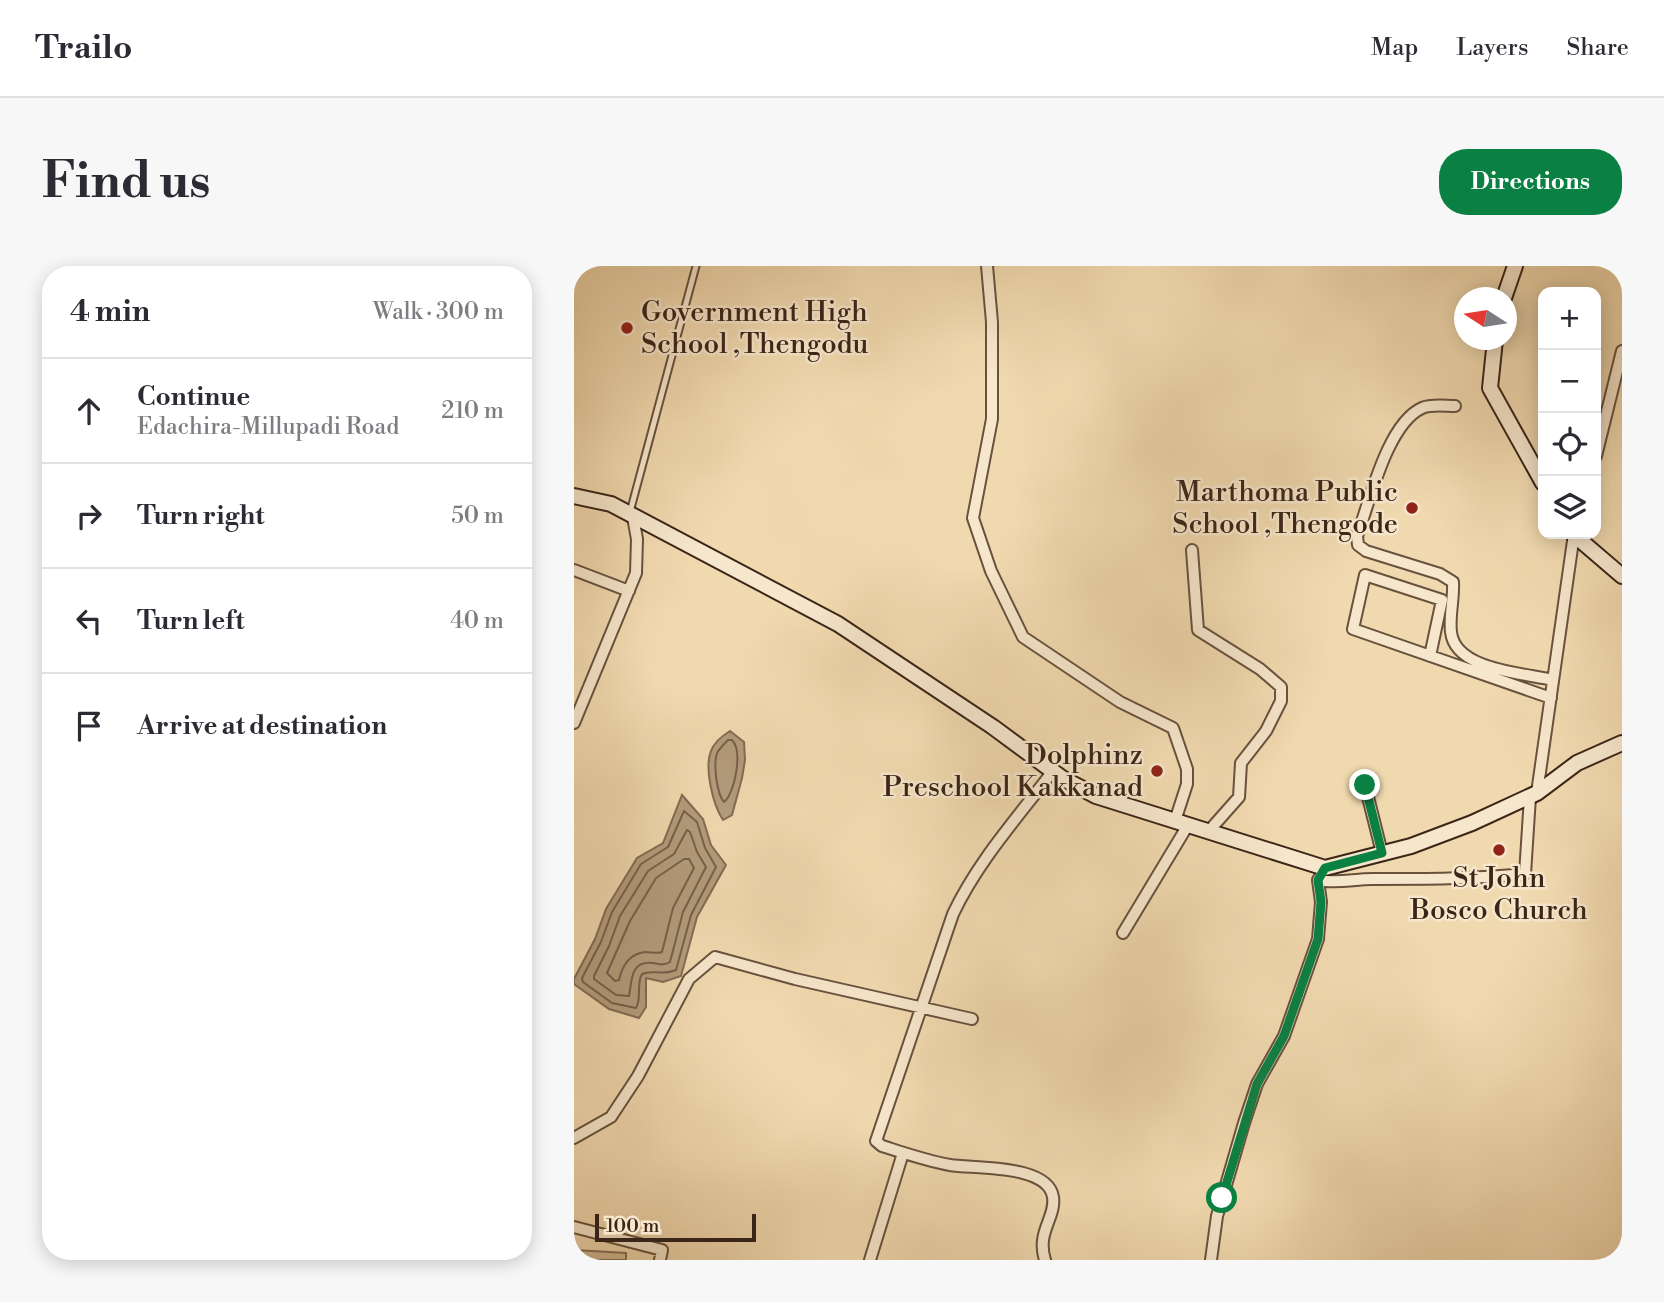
<!DOCTYPE html>
<meta charset="utf-8">
<style>
:root{--surface:#fff;--page:#f7f7f7;--text:#2b2b33;--muted:#7c7c81;--line:#e1e1e2;--accent:#0b8043}
body{margin:0;font-family:"Libre Bodoni",serif;background:var(--page);color:var(--text)}
.controls{position:absolute;right:21px;top:21px;display:grid;overflow:hidden;border-radius:14px;box-shadow:0 4px 18px #0003}
.controls button{width:63px;height:63px;display:grid;place-items:center;padding:0;border:0;border-bottom:2px solid var(--line);background:var(--surface);color:var(--text);font:35px sans-serif}
.compass{position:absolute;left:880px;top:21px;width:63px;height:63px;border-radius:50%;background:var(--surface);box-shadow:0 4px 18px #0003;rotate:282deg}
.scale{position:absolute;left:21px;bottom:18px;width:161px;box-sizing:border-box;padding-left:7px;border:4px solid #3b2518;border-top:0;font-size:19px;line-height:24px;white-space:nowrap;color:#3b2518;-webkit-text-stroke:5px #f6e6cb;paint-order:stroke}
.stop{position:absolute;width:21px;height:21px;margin:-16px;border:5px solid #0b8043;border-radius:50%;background:#fff}
.stop.end{background:#0b8043;border-color:#fff;box-shadow:0 2px 7px #0008}
.list{margin:0;padding:0;list-style:none}
h2{display:flex;justify-content:space-between;align-items:center;height:91px;margin:0;padding:0 28px;font-size:30px}
h2 small{font-size:23px;font-weight:400;color:var(--muted)}
.list li{display:grid;grid-template-columns:46px 1fr auto;gap:21px;align-items:center;box-sizing:border-box;height:105px;padding:0 28px;border-top:2px solid var(--line)}
.list b{display:block;font-size:26px;white-space:nowrap}
.list p{margin:0;font-size:23px;white-space:nowrap;color:var(--muted)}
.list em{font-size:23px;font-style:normal;color:var(--muted)}
.icon{flex:none;width:38px;height:38px;fill:none;stroke:currentColor;stroke-width:2;stroke-linecap:round;stroke-linejoin:round}
.map{position:relative;flex:none;width:1048px;height:994px;overflow:hidden;border-radius:28px}
header{display:flex;align-items:center;gap:42px;box-sizing:border-box;height:98px;padding:0 35px;background:var(--surface);border-bottom:2px solid var(--line)}
header strong{font-size:33px}
nav{display:flex;gap:38px;margin-inline-start:auto;font-size:24px}
.intro{display:flex;align-items:center;justify-content:space-between;box-sizing:border-box;height:168px;padding:0 42px}
h1{margin:0;font-size:49px}
.button{padding:18px 32px;border-radius:28px;background:var(--accent);color:#fff;font-size:24px;font-weight:700}
main{display:flex;gap:42px;padding:0 42px}
aside{flex:1;background:var(--surface);border-radius:28px;box-shadow:0 4px 18px #0003}
.map>svg:first-child{display:block}
</style>
<header>
<strong>Trailo</strong>
<nav><a>Map</a><a>Layers</a><a>Share</a></nav>
</header>
<div class="intro"><h1>Find us</h1><a class="button">Directions</a></div>
<main>
<aside>
<h2>4 min<small>Walk · 300 m</small></h2>
<ul class="list">
<li><svg class="icon" aria-label="ahead" viewBox="0 0 24 24"><path d="M12 20V5M6 11l6-6 6 6"/></svg><div><b>Continue</b><p>Edachira-Millupadi Road</p></div><em>210 m</em></li>
<li><svg class="icon" aria-label="right" viewBox="0 0 24 24"><path d="M7 20v-9h11M14 6l5 5-5 5"/></svg><div><b>Turn right</b></div><em>50 m</em></li>
<li><svg class="icon" aria-label="left" viewBox="0 0 24 24"><path d="M17 20v-9H6M10 6l-5 5 5 5"/></svg><div><b>Turn left</b></div><em>40 m</em></li>
<li><svg class="icon" aria-label="arrive" viewBox="0 0 24 24"><path d="M6 21V4h12l-3 4 3 4H6"/></svg><div><b>Arrive at destination</b></div></li>
</ul>
</aside>
<div class="map">
<svg width="1048" height="994" viewBox="0 0 1048 994">
<rect width="100%" height="100%" fill="#f1d9af"/>
<filter id="stains"><feTurbulence type="fractalNoise" baseFrequency=".00286" numOctaves="4"/><feColorMatrix values="0 0 0 0 .2 0 0 0 0 .09 0 0 0 0 .02 0 0 0 .5 -.17"/></filter>
<radialGradient id="worn" r=".72"><stop offset=".6" stop-color="#630" stop-opacity="0"/><stop offset="1" stop-color="#630" stop-opacity=".3"/></radialGradient>
<path fill="#d2ba95" stroke="#867056" stroke-width="2" d="M 0,984 L 52,987 L 52,994 L 0,994 Z"/>
<path fill="#b39c7c" stroke="#836c54" stroke-width="2" d="M 156,465 L 170,476 L 171,494 L 168,512 L 158,549 L 149,554 C 139,539 130,502 137,485 C 140,476 148,470 156,465 Z
M 108,529 L 129,553 L 137,579 L 152,599 L 123,651 L 107,710 L 89,716 L 72,712 L 72,741 L 65,752 L 35,743 L 0,718 L 0,713 L 21,673 L 32,643 L 63,592 L 89,577 Z"/>
<g fill="none" stroke-linecap="round" stroke-linejoin="round">
<path stroke="#77604a" stroke-width="2" d="M 154,474 L 158,474 C 169,485 161,527 150,536 C 143,528 139,499 143,487 C 146,482 150,478 154,474 Z
M 110,545 L 123,556 L 131,582 L 142,601 L 117,649 L 102,704 C 88,710 79,703 68,708 C 62,718 68,732 62,742 L 38,737 L 9,716 L 8,712 L 27,676 L 38,646 L 67,598 L 94,581 Z
M 113,564 L 116,566 L 123,586 L 132,601 L 109,646 L 96,696 C 89,700 86,698 79,697 C 56,694 58,715 55,730 L 42,729 L 20,713 L 20,710 L 35,680 L 46,650 L 74,605 L 100,588 Z
M 110,593 L 115,593 L 120,602 L 99,642 L 88,686 C 82,688 77,686 71,686 C 55,688 48,700 45,714 L 41,715 L 33,707 L 56,655 L 82,612 Z"/>
<defs>
<path id="service" d="M 56,246 L 122,0"/>
<path id="minor" d="M 413,0 L 418,56 L 418,153 L 399,252 L 417,305 L 449,371 L 546,436 L 599,462 L 613,503 L 613,518 L 601,555
M 881,140 C 871,140 857,138 848,142 C 813,158 796,235 783,270 L 784,279 L 792,285 L 866,308 L 879,316 C 880,333 875,350 877,366 C 881,404 949,407 979,414
M 1022,190 L 1048,85
M 618,284 L 624,364 L 686,403 L 707,421 L 707,435 L 692,465 L 667,497 L 665,531 L 634,566
M 0,304 L 55,325
M 856,390 L 868,334 L 791,309 L 779,363 L 977,432
M 0,457 L 62,307 L 63,273 L 59,251
M 791,519 L 808,587
M 963,527 L 1000,268
M 746,611 L 744,614 C 763,618 780,613 798,613 C 850,613 900,613 951,608 L 956,531
M 549,667 L 614,559
M 0,872 L 37,851 L 64,810 L 115,713 L 141,691 L 221,713 L 398,753
M 0,961 L 88,984 L 86,994
M 296,994 L 329,887
M 471,994 C 462,966 482,952 479,931 C 474,898 400,903 376,899 C 353,895 330,887 308,880 L 302,875 L 379,648 C 404,595 444,551 479,505
M 637,994 L 643,950 L 670,857 L 683,818 L 710,770 L 744,673 L 747,636 L 744,614"/>
<path id="secondary" d="M 930,32 L 941,0
M 921,74 L 916,122 L 969,217
M 0,230 L 37,238 L 264,358 L 419,461 L 488,512 L 522,530 L 751,602 L 837,580 L 898,557 L 963,527 L 1003,497 L 1048,477
M 999,268 L 1048,310"/>
</defs>
<use href="#service" stroke="#68523e" stroke-width="9"/>
<use href="#minor" stroke="#68523e" stroke-width="14"/>
<use href="#secondary" stroke="#3b2518" stroke-width="18"/>
<use href="#service" stroke="#f6e6cb" stroke-width="5"/>
<use href="#minor" stroke="#f6e6cb" stroke-width="10"/>
<use href="#secondary" stroke="#f6e6cb" stroke-width="14"/>
</g>
<g fill="none" stroke-linecap="round" stroke-linejoin="round">
<path stroke="#0b8043" stroke-width="9" d="M 648,932 L 683,818 L 710,770 L 744,673 L 747,636 L 744,614 L 751,602 L 808,587 L 791,519"/>
</g>
<g fill="#8f2418" stroke="#f6e6cb" stroke-width="2.5">
<circle cx="53" cy="62" r="7"/>
<circle cx="838" cy="242" r="7"/>
<circle cx="583" cy="505" r="7"/>
<circle cx="925" cy="584" r="7"/>
</g>
<g text-anchor="middle" dominant-baseline="central" stroke-width="5" stroke-linejoin="round" paint-order="stroke">
<g font-size="28" fill="#3b2518" stroke="#f6e6cb" text-anchor="end">
<text x="67" y="46" text-anchor="start">Government High<tspan x="67" dy="32">School ,Thengodu</tspan></text>
<text x="824" y="226">Marthoma Public<tspan x="824" dy="32">School ,Thengode</tspan></text>
<text x="569" y="489">Dolphinz<tspan x="569" dy="32">Preschool Kakkanad</tspan></text>
<text x="925" y="612" text-anchor="middle">St John<tspan x="925" dy="32">Bosco Church</tspan></text>
</g>
</g>
<rect width="100%" height="100%" filter="url(#stains)"/>
<rect width="100%" height="100%" fill="url(#worn)"/>
</svg>
<div class="controls">
<button>+</button>
<button>−</button>
<button><svg class="icon" aria-label="locate" viewBox="0 0 24 24"><circle cx="12" cy="12" r="6"/><path d="M12 2v4M12 18v4M2 12h4M18 12h4"/></svg></button>
<button><svg class="icon" aria-label="layers" viewBox="0 0 24 24"><path d="M12 4l9 5-9 5-9-5zM3 14l9 5 9-5"/></svg></button>
</div>
<svg class="compass" viewBox="-18 -18 36 36"><path d="M0-13l5 13h-10z" fill="#e53935"/><path d="M0 13l5-13h-10z" fill="#7c7c81"/></svg>
<div class="scale">100 m</div>
<div class="stop" style="left:648px;top:932px"></div>
<div class="stop end" style="left:791px;top:519px"></div>
</div>
</main>
